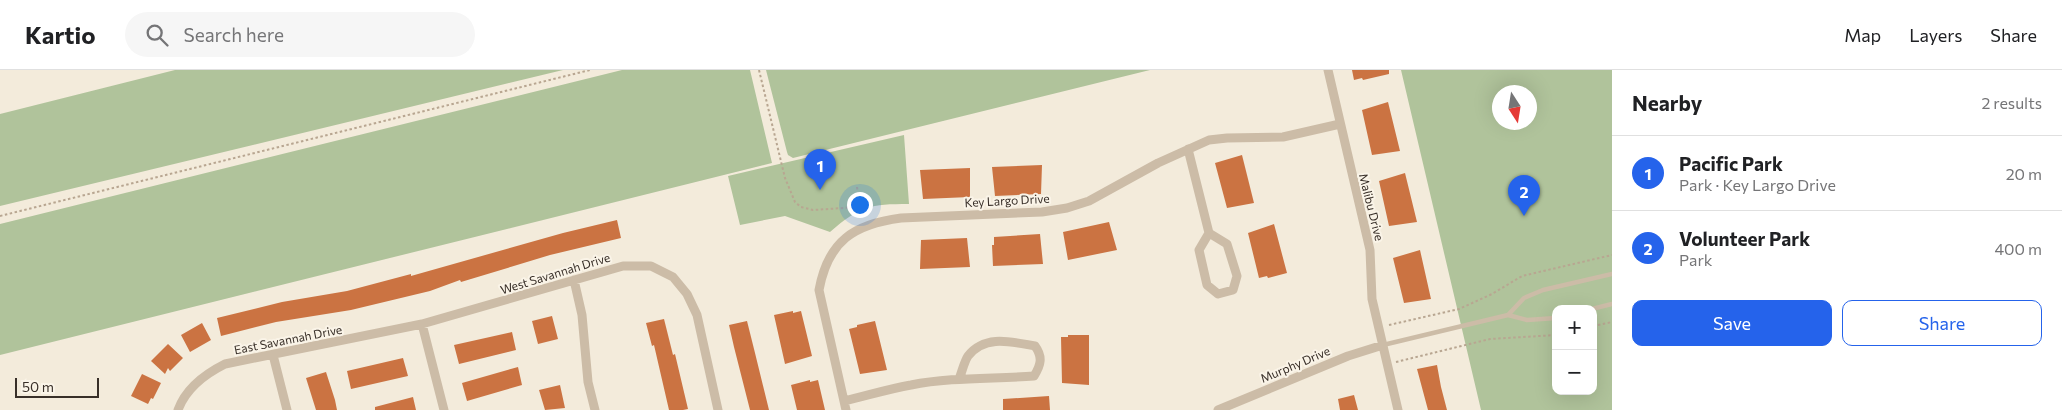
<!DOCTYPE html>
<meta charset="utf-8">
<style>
:root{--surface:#fff;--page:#f6f6f6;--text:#202124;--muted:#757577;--line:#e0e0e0;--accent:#2563eb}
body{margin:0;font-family:Commissioner,sans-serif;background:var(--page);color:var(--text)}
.controls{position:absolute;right:15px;bottom:15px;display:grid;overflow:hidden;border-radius:10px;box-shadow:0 5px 20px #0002}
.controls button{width:45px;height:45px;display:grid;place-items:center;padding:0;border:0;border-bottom:1px solid var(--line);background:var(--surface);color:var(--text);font:25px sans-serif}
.compass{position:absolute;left:1492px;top:15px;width:45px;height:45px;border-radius:50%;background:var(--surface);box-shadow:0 5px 20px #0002;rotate:168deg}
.scale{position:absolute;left:15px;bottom:12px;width:84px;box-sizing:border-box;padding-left:5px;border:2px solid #382f28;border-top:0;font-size:14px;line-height:18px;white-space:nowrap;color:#382f28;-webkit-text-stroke:4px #faf4e8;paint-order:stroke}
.you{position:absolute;left:859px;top:134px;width:18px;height:18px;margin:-12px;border:4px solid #fff;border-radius:50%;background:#1a73e8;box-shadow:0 0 0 8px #1a73e833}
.badge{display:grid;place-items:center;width:32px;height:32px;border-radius:50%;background:var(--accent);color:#fff;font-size:16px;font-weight:700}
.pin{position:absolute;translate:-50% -41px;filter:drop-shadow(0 1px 2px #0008)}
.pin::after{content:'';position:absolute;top:26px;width:18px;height:15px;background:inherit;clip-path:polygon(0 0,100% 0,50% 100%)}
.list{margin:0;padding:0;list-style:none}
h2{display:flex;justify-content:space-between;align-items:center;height:65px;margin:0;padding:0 20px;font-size:21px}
h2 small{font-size:16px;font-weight:400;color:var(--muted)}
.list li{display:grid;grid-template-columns:32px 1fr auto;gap:15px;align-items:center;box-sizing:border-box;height:75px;padding:0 20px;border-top:1px solid var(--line)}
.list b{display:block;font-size:19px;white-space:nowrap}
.list p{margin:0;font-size:16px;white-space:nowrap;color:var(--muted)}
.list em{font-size:16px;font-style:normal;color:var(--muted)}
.actions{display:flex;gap:10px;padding:15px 20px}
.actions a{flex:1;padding:11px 0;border:1px solid var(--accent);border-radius:10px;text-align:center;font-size:18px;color:var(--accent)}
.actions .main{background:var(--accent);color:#fff}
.icon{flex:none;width:28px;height:28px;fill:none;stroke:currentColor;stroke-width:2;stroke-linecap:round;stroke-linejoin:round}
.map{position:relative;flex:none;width:1612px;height:340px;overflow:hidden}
header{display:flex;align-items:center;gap:30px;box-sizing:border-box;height:70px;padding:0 25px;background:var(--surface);border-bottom:1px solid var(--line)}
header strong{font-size:24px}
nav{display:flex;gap:28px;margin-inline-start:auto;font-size:18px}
.search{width:350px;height:45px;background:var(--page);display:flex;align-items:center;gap:12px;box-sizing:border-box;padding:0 18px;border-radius:28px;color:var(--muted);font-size:19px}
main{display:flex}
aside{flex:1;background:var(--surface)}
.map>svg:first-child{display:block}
</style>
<header>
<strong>Kartio</strong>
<div class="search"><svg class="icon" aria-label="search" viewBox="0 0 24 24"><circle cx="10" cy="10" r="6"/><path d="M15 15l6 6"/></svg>Search here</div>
<nav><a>Map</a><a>Layers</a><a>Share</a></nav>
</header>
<main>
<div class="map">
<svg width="1612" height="340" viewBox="0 0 1612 340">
<rect width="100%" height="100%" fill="#f3ebdb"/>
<path fill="#b0c39b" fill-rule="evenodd" d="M 175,0 L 563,0 L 0,136 L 0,44 Z
M 622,0 L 750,0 L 772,93 L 0,285 L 0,154 Z
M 766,0 L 1150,0 L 793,88 L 788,85 L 787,82 Z
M 1401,0 L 1612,0 L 1612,340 L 1481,340 ZM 1500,22 L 1530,22 L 1530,52 L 1500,52 ZM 1556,239 L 1593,239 L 1593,321 L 1556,321 Z
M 904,65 L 909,134 C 870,134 860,136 830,162 L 785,146 L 740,155 L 728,106 Z"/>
<path fill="#cb7342" d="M 1352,0 L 1389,0 L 1389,4 L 1363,10 L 1362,8 L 1354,10 Z
M 1388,32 L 1400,81 L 1372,85 L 1362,40 Z
M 1242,85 L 1254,133 L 1227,138 L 1215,93 Z
M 1042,95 L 1041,124 L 995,126 L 992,97 Z
M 970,98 L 970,127 L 923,129 L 920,100 Z
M 1405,103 L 1417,152 L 1389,156 L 1379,111 Z
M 617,150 L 621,168 L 550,185 L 461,212 L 460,210 L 430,221 L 351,240 L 276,252 L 221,266 L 217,248 L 282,232 L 347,221 L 411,204 L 411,206 L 563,163 Z
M 1109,152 L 1117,180 L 1068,190 L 1063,162 Z
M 1274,154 L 1287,203 L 1268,208 L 1267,206 L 1259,208 L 1248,163 Z
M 1040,164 L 1043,194 L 993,196 L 992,175 L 994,175 L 994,167 Z
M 967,168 L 970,197 L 920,199 L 921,170 Z
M 1420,180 L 1431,229 L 1404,233 L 1393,188 Z
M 793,241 L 793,243 L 801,241 L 812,286 L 785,294 L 774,245 Z
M 552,246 L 558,269 L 538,274 L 532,251 Z
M 664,249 L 673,285 L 675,284 L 688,339 L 683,340 L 669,340 L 654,275 L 652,276 L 646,253 Z
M 747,251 L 755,283 L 769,340 L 750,340 L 734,277 L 729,255 Z
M 875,251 L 887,300 L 860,304 L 849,259 L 857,257 L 857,255 Z
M 202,253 L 211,270 L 190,282 L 181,265 Z
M 512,262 L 516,280 L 459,294 L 454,275 Z
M 1068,265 L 1089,265 L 1089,315 L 1062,313 L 1061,267 L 1068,267 Z
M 168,274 L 183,288 L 170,301 L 168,298 L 165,304 L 151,291 Z
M 403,288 L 408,306 L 351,319 L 347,301 Z
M 1437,295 L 1441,317 L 1447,340 L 1428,340 L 1417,299 Z
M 518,297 L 522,315 L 467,331 L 462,313 Z
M 326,302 L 335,330 L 337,340 L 316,340 L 306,308 Z
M 142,304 L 161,313 L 153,329 L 151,328 L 148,334 L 131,326 Z
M 810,310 L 810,312 L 818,310 L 825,340 L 797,340 L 791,315 Z
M 560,315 L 565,338 L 545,340 L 539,320 Z
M 1354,325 L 1358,340 L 1340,340 L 1338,329 Z
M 1049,326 L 1050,340 L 1003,340 L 1003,329 Z
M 413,327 L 416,340 L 375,340 L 375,337 Z"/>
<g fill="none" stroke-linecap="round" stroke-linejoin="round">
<path stroke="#b8a691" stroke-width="2" stroke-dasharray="2.5 2.5" stroke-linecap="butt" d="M 759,0 L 785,108 L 795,132 L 801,137 L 813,140 L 859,137 L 861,148
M 857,117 L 859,137
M 0,146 L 590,0
M 1389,255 L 1459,239 L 1492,224 L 1522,206 L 1612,185
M 1593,256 L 1612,252
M 1396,292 L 1490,269 L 1556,265"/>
<path stroke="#ccbca7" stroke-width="4.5" d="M 1592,239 L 1612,234
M 1508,245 L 1524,228 L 1543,220 L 1612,204
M 1383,275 L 1508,245 L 1527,250 L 1556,248"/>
<path stroke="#ccbca7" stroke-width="9" d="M 1328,0 L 1370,180 L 1372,229 L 1398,340
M 1188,79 L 1209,163 L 1199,180 L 1207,215 L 1218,224 L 1233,220 L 1237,206 L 1227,174 L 1209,163
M 574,210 L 582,245 L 588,312 L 595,340
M 422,254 L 444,340
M 273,285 L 287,340
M 844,331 C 866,326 888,319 911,315 C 951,307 993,309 1034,306 C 1041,295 1043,287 1035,276 C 1012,272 985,264 968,286 C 964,292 962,302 959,309
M 178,340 C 186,318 205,304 225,294 L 422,254 L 623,196 L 651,196 L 673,207 L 687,224 L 697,245 L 718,340
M 846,340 L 819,220 C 828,171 854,154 901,148 L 1042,142 L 1067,138 L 1089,131 L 1158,93 L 1209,70 L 1227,68 L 1283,67 L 1340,54
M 1218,340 L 1348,286 L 1383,275"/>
</g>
<g text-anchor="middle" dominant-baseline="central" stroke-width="4" stroke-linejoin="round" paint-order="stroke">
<g font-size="12" fill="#382f28" stroke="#faf4e8">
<text transform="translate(1007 130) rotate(-3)">Key Largo Drive</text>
<text transform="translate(1372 137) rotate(76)">Malibu Drive</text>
<text transform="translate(555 203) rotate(-17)">West Savannah Drive</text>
<text transform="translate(288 269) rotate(-11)">East Savannah Drive</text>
<text transform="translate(1295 294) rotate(-23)">Murphy Drive</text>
</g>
</g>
</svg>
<div class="controls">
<button>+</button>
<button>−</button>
</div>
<svg class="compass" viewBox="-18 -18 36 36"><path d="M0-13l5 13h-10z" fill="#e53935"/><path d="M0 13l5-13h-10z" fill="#757577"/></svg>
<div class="scale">50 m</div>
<div class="you"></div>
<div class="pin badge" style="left:820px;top:120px">1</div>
<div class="pin badge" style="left:1524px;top:146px">2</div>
</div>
<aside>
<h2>Nearby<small>2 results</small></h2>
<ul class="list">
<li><span class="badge">1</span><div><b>Pacific Park</b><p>Park · Key Largo Drive</p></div><em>20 m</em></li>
<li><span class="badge">2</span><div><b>Volunteer Park</b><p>Park</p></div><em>400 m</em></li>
</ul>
<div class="actions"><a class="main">Save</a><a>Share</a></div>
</aside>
</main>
